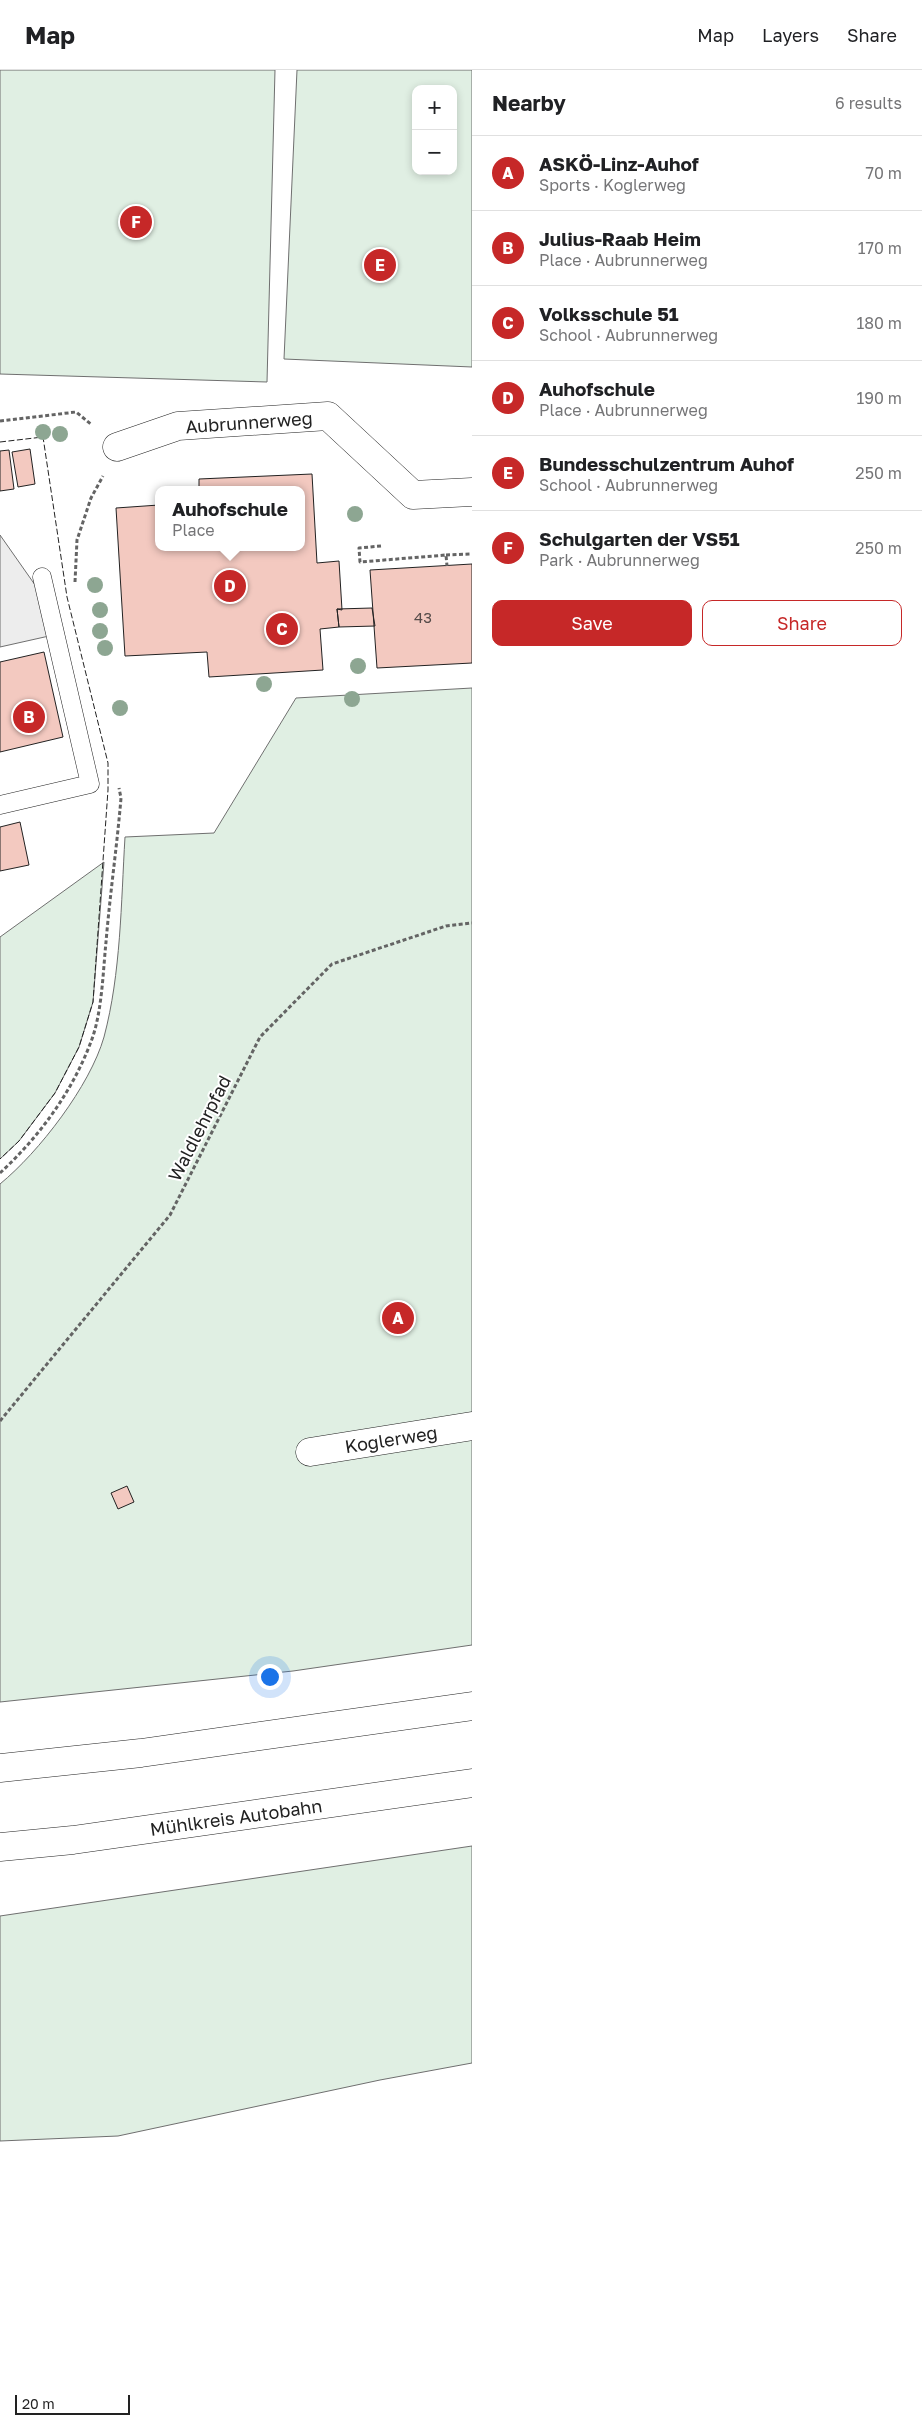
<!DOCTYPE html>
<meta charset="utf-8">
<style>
:root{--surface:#fff;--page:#f2f2f2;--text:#202124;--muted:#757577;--line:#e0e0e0;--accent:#c62828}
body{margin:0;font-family:"Golos Text",sans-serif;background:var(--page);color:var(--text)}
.controls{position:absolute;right:15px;top:15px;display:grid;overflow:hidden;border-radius:10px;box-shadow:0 2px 8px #0003}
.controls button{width:45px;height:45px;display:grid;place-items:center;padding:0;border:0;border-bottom:1px solid var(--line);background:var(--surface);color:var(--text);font:25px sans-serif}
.scale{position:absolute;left:15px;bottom:12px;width:115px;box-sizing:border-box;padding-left:5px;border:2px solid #222;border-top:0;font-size:14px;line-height:18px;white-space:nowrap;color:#222;-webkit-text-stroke:4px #fff;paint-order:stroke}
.you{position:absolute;left:269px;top:1606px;width:18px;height:18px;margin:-12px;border:4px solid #fff;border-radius:50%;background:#1a73e8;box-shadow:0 0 0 8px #1a73e833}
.badge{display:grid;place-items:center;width:32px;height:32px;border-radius:50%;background:var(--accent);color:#fff;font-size:16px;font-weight:700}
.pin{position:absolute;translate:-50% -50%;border:2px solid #fff;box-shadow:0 1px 5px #0006}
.popup{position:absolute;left:155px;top:416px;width:150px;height:65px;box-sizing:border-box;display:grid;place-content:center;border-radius:10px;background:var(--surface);filter:drop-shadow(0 1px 4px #0005);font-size:16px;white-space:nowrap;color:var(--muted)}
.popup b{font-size:19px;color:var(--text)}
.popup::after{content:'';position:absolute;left:50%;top:100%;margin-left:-10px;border:10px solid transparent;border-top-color:var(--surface)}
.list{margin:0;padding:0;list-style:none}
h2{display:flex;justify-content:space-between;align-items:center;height:65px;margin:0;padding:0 20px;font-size:21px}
h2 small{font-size:16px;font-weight:400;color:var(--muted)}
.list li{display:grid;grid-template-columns:32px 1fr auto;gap:15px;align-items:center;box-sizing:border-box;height:75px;padding:0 20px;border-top:1px solid var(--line)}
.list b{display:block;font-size:19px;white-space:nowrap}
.list p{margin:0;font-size:16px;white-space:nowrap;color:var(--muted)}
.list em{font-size:16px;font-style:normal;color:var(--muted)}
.actions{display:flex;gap:10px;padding:15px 20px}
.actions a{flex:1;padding:11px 0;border:1px solid var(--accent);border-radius:10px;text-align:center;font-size:18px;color:var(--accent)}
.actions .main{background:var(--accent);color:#fff}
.map{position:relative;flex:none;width:472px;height:2357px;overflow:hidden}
header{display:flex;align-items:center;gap:30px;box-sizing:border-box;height:70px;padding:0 25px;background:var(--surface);border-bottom:1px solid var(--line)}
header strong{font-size:24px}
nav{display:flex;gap:28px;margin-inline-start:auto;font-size:18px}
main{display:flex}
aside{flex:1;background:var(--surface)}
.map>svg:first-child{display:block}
</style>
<header>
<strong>Map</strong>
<nav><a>Map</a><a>Layers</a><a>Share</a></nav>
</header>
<main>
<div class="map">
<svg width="472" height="2357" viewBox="0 0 472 2357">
<rect width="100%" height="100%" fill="#fff"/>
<path fill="#e0efe3" stroke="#6f6f6f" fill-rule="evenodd" d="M 0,0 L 275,0 L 267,312 L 0,304 Z
M 297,0 L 472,0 L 472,297 L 284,289 ZM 416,19 L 453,19 L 453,101 L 416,101 Z
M 472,618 L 472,1575 L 293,1601 L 0,1632 L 0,1114 C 39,1082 90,1016 104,967 C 121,903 121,833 125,767 L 214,763 L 296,628 Z
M 104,792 L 93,932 L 79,977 L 55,1023 L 19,1071 L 0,1089 L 0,867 Z
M 472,1776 L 472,1993 L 380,2010 L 118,2066 L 0,2071 L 0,1846 Z"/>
<path fill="#ededed" stroke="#6f6f6f" d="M 0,465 L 40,522 L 49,566 L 0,577 Z"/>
<path fill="#f3c9c0" stroke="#222" d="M 30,379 L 35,414 L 18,417 L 12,382 Z
M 9,380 L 14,419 L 0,421 L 0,381 Z
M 312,404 L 317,493 L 339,491 L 342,540 L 337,539 L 339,557 L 320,559 L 323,600 L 209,607 L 207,582 L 125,586 L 116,438 L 159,435 L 159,477 L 301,477 L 301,420 L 199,420 L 199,409 Z
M 472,494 L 472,593 L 377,598 L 370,500 Z
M 372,538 L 375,556 L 339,557 L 337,539 Z
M 44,582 L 63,667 L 0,682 L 0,592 Z
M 20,752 L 29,795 L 0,801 L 0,757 Z
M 127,1416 L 134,1432 L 118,1439 L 111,1423 Z"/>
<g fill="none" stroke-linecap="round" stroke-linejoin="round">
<defs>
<path id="lane" d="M 0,735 L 90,714 L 42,507"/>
<path id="street" d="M 117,377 L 178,356 L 328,346 L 413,425 L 472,422
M 310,1382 L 472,1356"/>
<path id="highway" d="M 0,1698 L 141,1683 L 472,1636
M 0,1777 L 73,1770 L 472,1713"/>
</defs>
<use href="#lane" stroke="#222" stroke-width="19"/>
<use href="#street" stroke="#222" stroke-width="29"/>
<use href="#highway" stroke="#222" stroke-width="29"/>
<path stroke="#646464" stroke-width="3" stroke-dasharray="4 2.5" stroke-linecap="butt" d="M 0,351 L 76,342 L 92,355
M 381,476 L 359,478 L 360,492 L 446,485 L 447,496
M 446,485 L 472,484
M 75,512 L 77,470 L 91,428 L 103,406
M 0,1103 C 40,1066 73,1021 92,969 C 102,941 103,902 106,872 C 110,824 117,776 121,728 L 119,718
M 0,1351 L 170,1145 L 260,967 L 332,894 L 446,856 L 472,853"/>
<use href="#lane" stroke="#fff" stroke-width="18"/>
<use href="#street" stroke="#fff" stroke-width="28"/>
<use href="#highway" stroke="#fff" stroke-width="28"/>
<path stroke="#222" stroke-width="1" stroke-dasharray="6 2.5" stroke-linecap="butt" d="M 0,372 L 43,367 L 67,527 L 108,693 L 108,720 L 93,932 L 79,977 L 55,1023 L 19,1071 L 0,1089"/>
</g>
<g fill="#8da692">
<circle cx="43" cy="362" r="8"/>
<circle cx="60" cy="364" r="8"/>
<circle cx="355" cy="444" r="8"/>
<circle cx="95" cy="515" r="8"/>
<circle cx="100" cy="540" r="8"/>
<circle cx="100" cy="561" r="8"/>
<circle cx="105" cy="578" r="8"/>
<circle cx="358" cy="596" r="8"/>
<circle cx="264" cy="614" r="8"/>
<circle cx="352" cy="629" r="8"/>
<circle cx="120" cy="638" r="8"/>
</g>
<g text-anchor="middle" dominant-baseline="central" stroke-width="4" stroke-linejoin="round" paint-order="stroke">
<g font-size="15" fill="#564c4a">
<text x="423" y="547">43</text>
</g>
<g font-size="18" fill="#222" stroke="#fff">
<text transform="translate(249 352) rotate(-4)">Aubrunnerweg</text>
<text transform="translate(199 1058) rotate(-63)">Waldlehrpfad</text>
<text transform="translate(391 1369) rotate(-9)">Koglerweg</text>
<text transform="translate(236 1747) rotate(-8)">Mühlkreis Autobahn</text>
</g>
</g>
</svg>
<div class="controls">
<button>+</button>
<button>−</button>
</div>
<div class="scale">20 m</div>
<div class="you"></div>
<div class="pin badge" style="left:398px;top:1248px">A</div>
<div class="pin badge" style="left:29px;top:647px">B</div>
<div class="pin badge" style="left:282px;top:559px">C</div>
<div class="pin badge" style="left:230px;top:516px">D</div>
<div class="popup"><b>Auhofschule</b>Place</div>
<div class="pin badge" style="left:380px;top:195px">E</div>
<div class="pin badge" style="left:136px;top:152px">F</div>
</div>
<aside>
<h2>Nearby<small>6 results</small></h2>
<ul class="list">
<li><span class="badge">A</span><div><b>ASKÖ-Linz-Auhof</b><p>Sports · Koglerweg</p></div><em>70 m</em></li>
<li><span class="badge">B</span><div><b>Julius-Raab Heim</b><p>Place · Aubrunnerweg</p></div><em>170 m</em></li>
<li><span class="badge">C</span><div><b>Volksschule 51</b><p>School · Aubrunnerweg</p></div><em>180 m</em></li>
<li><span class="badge">D</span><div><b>Auhofschule</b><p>Place · Aubrunnerweg</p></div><em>190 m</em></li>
<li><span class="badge">E</span><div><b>Bundesschulzentrum Auhof</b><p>School · Aubrunnerweg</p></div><em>250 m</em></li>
<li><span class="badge">F</span><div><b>Schulgarten der VS51</b><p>Park · Aubrunnerweg</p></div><em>250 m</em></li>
</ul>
<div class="actions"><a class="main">Save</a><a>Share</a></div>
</aside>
</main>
